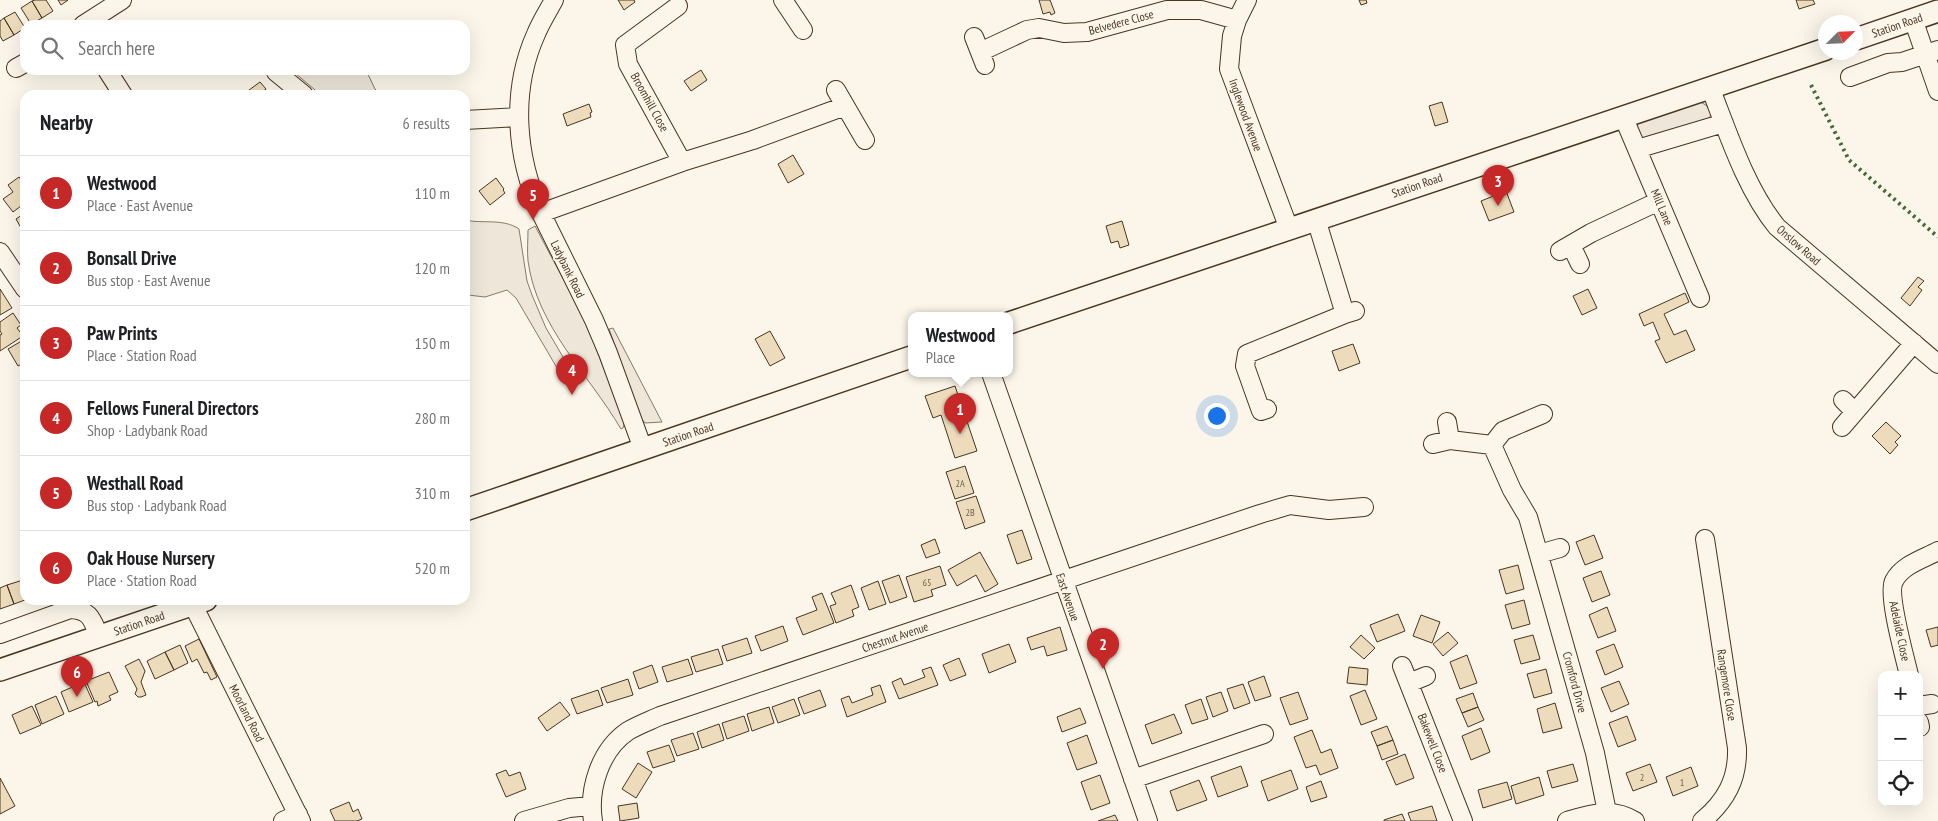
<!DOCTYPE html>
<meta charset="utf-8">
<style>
:root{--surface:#fff;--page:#f2f2f2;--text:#202124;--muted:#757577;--line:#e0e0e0;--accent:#c62828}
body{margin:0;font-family:"PT Sans Narrow",sans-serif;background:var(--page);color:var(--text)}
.controls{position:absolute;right:15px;bottom:15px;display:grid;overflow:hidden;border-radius:10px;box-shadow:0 5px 20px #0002}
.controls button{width:45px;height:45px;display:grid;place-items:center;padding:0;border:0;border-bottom:1px solid var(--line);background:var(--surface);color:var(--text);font:25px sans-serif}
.compass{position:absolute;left:1818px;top:15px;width:45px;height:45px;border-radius:50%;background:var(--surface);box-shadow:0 5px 20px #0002;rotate:66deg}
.you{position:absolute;left:1216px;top:415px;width:18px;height:18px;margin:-12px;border:4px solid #fff;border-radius:50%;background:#1a73e8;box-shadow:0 0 0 8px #1a73e833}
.badge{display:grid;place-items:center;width:32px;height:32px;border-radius:50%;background:var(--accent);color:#fff;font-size:16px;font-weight:700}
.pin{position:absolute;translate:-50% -41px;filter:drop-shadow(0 1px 2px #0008)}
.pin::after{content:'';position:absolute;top:26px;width:18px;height:15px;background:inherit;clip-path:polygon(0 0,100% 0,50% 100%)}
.popup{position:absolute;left:908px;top:312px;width:105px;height:65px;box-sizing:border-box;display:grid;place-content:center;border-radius:10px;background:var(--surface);filter:drop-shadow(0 1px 4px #0005);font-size:16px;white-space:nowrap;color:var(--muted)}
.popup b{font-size:19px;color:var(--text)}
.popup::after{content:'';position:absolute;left:50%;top:100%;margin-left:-10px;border:10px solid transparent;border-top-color:var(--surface)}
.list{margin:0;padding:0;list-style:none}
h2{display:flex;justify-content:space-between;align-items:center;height:65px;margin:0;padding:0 20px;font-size:21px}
h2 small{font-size:16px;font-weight:400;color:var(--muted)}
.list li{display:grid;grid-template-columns:32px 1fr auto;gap:15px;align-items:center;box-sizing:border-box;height:75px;padding:0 20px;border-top:1px solid var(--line)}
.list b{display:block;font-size:19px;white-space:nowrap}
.list p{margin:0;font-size:16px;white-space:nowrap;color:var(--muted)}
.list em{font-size:16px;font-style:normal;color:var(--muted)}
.icon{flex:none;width:28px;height:28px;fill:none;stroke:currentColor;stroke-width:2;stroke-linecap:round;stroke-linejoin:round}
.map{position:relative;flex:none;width:1938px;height:821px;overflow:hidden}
.search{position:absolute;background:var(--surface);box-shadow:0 5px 20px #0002;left:20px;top:20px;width:450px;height:55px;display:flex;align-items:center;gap:12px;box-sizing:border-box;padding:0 18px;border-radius:15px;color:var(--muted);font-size:19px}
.panel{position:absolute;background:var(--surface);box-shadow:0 5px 20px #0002;left:20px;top:90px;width:450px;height:515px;border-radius:15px}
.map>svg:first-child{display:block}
</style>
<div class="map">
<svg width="1938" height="821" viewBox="0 0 1938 821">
<rect width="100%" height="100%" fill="#fbf6e9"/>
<path fill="#ede6d9" stroke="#887966" d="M 299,70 L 366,70 L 375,89 L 381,95 L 321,95 L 295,73 Z
M 1701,102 L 1707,106 L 1711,113 L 1709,120 L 1644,138 L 1641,138 L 1635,125 L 1636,121 Z
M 465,220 C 482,224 503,218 519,229 L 527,281 L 532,295 L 546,328 L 563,357 L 576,375 L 567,377 L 560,373 L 516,298 L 507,290 L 485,297 L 468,295 L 465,297 Z
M 535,226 L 585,320 L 623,418 L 624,425 L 623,428 L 621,429 C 588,373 537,327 528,261 C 527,251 528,240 528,230 Z
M 613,328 L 662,422 L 645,423 L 641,418 L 609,329 Z"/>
<path fill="#ecdcbc" stroke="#4a3520" d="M 35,0 L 46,0 L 53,11 L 42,18 L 32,1 Z
M 58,0 L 68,0 L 61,5 Z
M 618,0 L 634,0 L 635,2 L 624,10 Z
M 1039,0 L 1050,0 L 1055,13 L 1051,15 L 1050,12 L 1043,14 Z
M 1359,0 L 1366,0 L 1367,3 L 1361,5 Z
M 1796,0 L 1813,0 L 1815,4 L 1799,9 Z
M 32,1 L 42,18 L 31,24 L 21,8 Z
M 15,12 L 25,28 L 14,35 L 4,18 Z
M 4,18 L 14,35 L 3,41 L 0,36 L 0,21 Z
M 701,70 L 707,80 L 691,91 L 684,81 Z
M 260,82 L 266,89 L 258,95 L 246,95 L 245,93 Z
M 1442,102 L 1448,122 L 1435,126 L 1429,106 Z
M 589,104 L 592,112 L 590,113 L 591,117 L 567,126 L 563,114 Z
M 793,155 L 804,174 L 788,183 L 778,164 Z
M 19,177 L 25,185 L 25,203 L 13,212 L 3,199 L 13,192 L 8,185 Z
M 496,178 L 504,189 L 503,190 L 505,193 L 490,205 L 479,191 Z
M 1506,191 L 1514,212 L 1489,221 L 1481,201 Z
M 25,213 L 25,235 L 16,219 Z
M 1122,221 L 1129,245 L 1120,248 L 1118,241 L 1111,243 L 1106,226 Z
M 1918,277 L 1924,281 L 1918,287 L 1922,290 L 1910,306 L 1901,298 Z
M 0,289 L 12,308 L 0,315 Z
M 1588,289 L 1597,308 L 1582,315 L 1573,296 Z
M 1685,293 L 1689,302 L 1664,314 L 1674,335 L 1686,330 L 1695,350 L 1666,363 L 1655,341 L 1660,339 L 1653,322 L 1644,326 L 1639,314 Z
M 13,313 L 21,325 L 17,328 L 23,336 L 0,351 L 0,335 L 2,334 L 0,331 L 0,322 Z
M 770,331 L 785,358 L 770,366 L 755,339 Z
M 25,339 L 25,362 L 18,366 L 8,349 Z
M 1353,344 L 1360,363 L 1339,371 L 1332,351 Z
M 955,386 L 977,451 L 955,458 L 941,415 L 933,418 L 925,396 Z
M 1886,422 L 1901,436 L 1895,442 L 1898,445 L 1890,454 L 1872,436 Z
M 965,466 L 974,493 L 955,499 L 946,472 Z
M 976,496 L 985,522 L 965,529 L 956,502 Z
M 1022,530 L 1032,559 L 1017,564 L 1007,535 Z
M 1594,535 L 1603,558 L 1585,565 L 1576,542 Z
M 935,539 L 940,553 L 926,558 L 921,545 Z
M 980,552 L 998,584 L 985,592 L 976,575 L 957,586 L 948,570 Z
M 1518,565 L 1524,589 L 1506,594 L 1499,570 Z
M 940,566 L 946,585 L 931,590 L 933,596 L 914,602 L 906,577 Z
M 1601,571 L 1610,595 L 1592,602 L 1583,578 Z
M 899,575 L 907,597 L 890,603 L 882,581 Z
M 23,580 L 25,587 L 25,600 L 14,604 L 7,585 Z
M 878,581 L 886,604 L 869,610 L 861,588 Z
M 7,585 L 14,604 L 0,609 L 0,588 Z
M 851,585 L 859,607 L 852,610 L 854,616 L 836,623 L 830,606 L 836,604 L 831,593 Z
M 822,593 L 834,623 L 803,635 L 796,618 L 817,610 L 812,597 Z
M 1524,600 L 1530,624 L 1512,629 L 1505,605 Z
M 1607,607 L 1616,631 L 1598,638 L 1589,615 Z
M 1398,614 L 1405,631 L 1377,642 L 1370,625 Z
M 1421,615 L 1440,622 L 1432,643 L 1413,636 Z
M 783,626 L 788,641 L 761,651 L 755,636 Z
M 1060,627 L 1067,650 L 1047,656 L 1044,646 L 1031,650 L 1027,638 Z
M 1938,627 L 1938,645 L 1931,647 L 1926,630 Z
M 1448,632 L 1458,643 L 1443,656 L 1433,644 Z
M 1361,635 L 1375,648 L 1364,659 L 1350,647 Z
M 1533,635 L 1540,659 L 1521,664 L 1514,640 Z
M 747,638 L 752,653 L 727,661 L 722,646 Z
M 199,639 L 217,677 L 211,680 L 207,672 L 204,673 L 197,659 L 192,662 L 185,646 Z
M 1009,644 L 1016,662 L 989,673 L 982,654 Z
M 1614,644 L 1623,667 L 1605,675 L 1596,651 Z
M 180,645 L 188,663 L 174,670 L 165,652 Z
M 718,649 L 723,664 L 696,672 L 691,657 Z
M 165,652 L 174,670 L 155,679 L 147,661 Z
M 1467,655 L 1477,683 L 1460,689 L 1450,662 Z
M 959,658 L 966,675 L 950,681 L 943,665 Z
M 139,659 L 145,671 L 141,682 L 146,695 L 141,697 L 138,697 L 135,694 L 137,689 L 125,666 Z
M 688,659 L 693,674 L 667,682 L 662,667 Z
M 652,665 L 658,682 L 639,689 L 633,672 Z
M 931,667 L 938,685 L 899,699 L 892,682 L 901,678 L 904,685 L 925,677 L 922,670 Z
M 1349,667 L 1368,669 L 1367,685 L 1347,683 Z
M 1546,669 L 1552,693 L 1534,698 L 1527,674 Z
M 109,672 L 118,692 L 109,696 L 111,700 L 98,706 L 97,701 L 95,702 L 86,681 Z
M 1264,676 L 1271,696 L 1255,701 L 1248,682 Z
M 628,679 L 633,695 L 607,703 L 601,688 Z
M 1619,681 L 1629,704 L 1611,712 L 1601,688 Z
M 84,682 L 93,702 L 69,712 L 61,692 Z
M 1243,684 L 1250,703 L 1234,709 L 1227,689 Z
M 880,685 L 886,702 L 847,717 L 841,699 L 849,696 L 852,703 L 873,695 L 871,688 Z
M 598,690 L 603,705 L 577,714 L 571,699 Z
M 820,690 L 826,706 L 804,714 L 798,698 Z
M 1365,690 L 1377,719 L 1361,725 L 1350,696 Z
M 1221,692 L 1228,711 L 1213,717 L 1206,697 Z
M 1298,692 L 1308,719 L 1290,725 L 1280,698 Z
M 1473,693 L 1478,707 L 1462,713 L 1456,699 Z
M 56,696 L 64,714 L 42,724 L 35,705 Z
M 794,699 L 800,715 L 778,723 L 772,707 Z
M 1201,699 L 1208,719 L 1192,724 L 1185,705 Z
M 560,702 L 570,715 L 547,731 L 538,718 Z
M 1555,703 L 1562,728 L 1543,733 L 1537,709 Z
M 32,706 L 41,725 L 20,734 L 12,715 Z
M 769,707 L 774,723 L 752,731 L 747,714 Z
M 1478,707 L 1484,720 L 1468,727 L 1462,713 Z
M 1080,708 L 1086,723 L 1062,732 L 1057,717 Z
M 1174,714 L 1182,733 L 1152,744 L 1145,725 Z
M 744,716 L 749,731 L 727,739 L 722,723 Z
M 1627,716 L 1636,740 L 1618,747 L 1609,723 Z
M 719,724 L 724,740 L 702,748 L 697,732 Z
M 1387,726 L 1393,740 L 1377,746 L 1371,732 Z
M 1481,728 L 1490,752 L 1471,760 L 1462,736 Z
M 1312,730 L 1321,753 L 1331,749 L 1338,768 L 1320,775 L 1316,765 L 1306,768 L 1294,737 Z
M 693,733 L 699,749 L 677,756 L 671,740 Z
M 1087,735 L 1097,763 L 1077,770 L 1067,743 Z
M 1393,740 L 1398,754 L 1382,760 L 1377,746 Z
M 669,745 L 675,761 L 653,768 L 647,752 Z
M 1405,754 L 1414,778 L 1396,785 L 1386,762 Z
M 638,763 L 652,772 L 636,798 L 622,789 Z
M 1573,764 L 1578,781 L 1552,788 L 1547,771 Z
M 1650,764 L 1657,782 L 1633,791 L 1626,773 Z
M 1241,766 L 1248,786 L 1218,797 L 1211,777 Z
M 1691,767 L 1698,786 L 1673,796 L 1666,777 Z
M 506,770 L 509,776 L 520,772 L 526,789 L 506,797 L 496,774 Z
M 1291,770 L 1298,789 L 1268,801 L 1261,781 Z
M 1100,775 L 1110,803 L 1091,810 L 1081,782 Z
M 1539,777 L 1544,795 L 1516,804 L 1511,786 Z
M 0,778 L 15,806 L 0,814 Z
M 1199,780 L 1207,800 L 1177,811 L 1170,791 Z
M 1321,781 L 1327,797 L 1311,802 L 1306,787 Z
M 1507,782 L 1512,799 L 1483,808 L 1478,790 Z
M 349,802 L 353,812 L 358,809 L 362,819 L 357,821 L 335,821 L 330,810 Z
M 637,803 L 639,818 L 620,821 L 618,806 Z
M 1432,806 L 1437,821 L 1411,821 L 1408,813 Z
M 1402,814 L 1405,821 L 1384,821 L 1384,820 Z
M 1115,815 L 1118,821 L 1098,821 Z"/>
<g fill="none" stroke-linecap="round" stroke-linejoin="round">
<defs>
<path id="minor" d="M 554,0 C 548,11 541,22 536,34 C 510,92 516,157 541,213 L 594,320 L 608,353 L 643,449
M 783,0 L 803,30
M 1247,0 L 1237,20 L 1232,36 L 1229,69 L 1289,229
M 678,6 L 625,45 L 628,64 L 682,162
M 1913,19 L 1938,91
M 83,25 L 122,0
M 974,37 L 985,65
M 980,52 L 1027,30 L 1039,28 L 1064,33 L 1087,32 L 1167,10 L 1201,10 L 1237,20
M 16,68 L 25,63
M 107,70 L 123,95
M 279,70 L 276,72 L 304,95
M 1850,77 L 1888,63 L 1902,62 L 1938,50
M 1710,87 C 1728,133 1746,189 1777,227 L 1938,364
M 836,90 L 865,140
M 1623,116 L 1700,298
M 465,120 L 519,117
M 1637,149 L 1724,123
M 541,213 L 682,162 L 753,140 L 845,106
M 1316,219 L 1345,314 L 1355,311
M 1571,245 L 1580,264
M 1560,251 L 1591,233 L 1659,201
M 0,252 L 25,289
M 991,373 L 1148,821
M 1843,400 L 1855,412
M 1267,409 L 1261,411 L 1245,366 L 1247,354 L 1345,314
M 1447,422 L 1450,440
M 1842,427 L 1914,343
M 1433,444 L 1450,440 L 1492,445 L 1503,431 L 1543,414
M 1492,445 L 1512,490 L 1528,517 L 1595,753 L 1607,812
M 1539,554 L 1560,548
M 193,605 L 301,821
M 0,634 L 70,609 C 91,610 92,620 99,636
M 1402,666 L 1463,821
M 1909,675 C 1905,658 1887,594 1894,581 C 1902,565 1923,559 1938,551
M 1409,683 L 1426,676
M 1919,706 L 1932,704
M 1919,722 L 1920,727
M 1133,779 L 1264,734
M 283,821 L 298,814
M 524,821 L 569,808 L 591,806
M 593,821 C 588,789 600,750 628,731 C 638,725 649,721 660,716 L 1260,514 L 1290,505 L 1329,510 L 1364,507
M 1567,821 C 1591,814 1613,807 1635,821
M 1702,821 C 1726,801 1738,779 1737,748 L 1705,539"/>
<path id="major" d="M 1856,39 L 1938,11
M 1009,323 L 1826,49
M 465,510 L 911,357
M 0,670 L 206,600"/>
</defs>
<use href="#minor" stroke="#4a3520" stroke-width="20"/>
<use href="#major" stroke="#4a3520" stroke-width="24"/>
<use href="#minor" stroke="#fbf6e9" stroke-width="18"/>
<use href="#major" stroke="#fbf6e9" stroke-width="21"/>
<path stroke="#436837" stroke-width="4" stroke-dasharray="2.5 4" stroke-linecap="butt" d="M 1811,85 L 1849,160 L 1938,237"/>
</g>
<g text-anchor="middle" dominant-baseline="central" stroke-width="4" stroke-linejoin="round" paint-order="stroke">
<g font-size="10" fill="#725f47">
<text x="960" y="483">2A</text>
<text x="970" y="512">2B</text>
<text x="927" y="582">65</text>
<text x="1642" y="777">2</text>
<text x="1682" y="782">1</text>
</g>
<g font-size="12" fill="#4a3520" stroke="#fbf6e9">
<text transform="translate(1121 22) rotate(-15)">Belvedere Close</text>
<text transform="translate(1897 25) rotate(-19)">Station Road</text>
<text transform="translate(650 102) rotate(61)">Broomhill Close</text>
<text transform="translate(1246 115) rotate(70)">Inglewood Avenue</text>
<text transform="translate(1417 185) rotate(-19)">Station Road</text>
<text transform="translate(1662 207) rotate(67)">Mill Lane</text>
<text transform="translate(1799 245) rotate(41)">Onslow Road</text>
<text transform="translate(568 269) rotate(64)">Ladybank Road</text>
<text transform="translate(688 434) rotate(-19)">Station Road</text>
<text transform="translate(1068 597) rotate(71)">East Avenue</text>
<text transform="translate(139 623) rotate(-19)">Station Road</text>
<text transform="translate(1900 631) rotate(78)">Adelaide Close</text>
<text transform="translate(895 637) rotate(-19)">Chestnut Avenue</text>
<text transform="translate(1575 682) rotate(75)">Cromford Drive</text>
<text transform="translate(1727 685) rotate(81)">Rangemore Close</text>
<text transform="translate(247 713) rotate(63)">Moorland Road</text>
<text transform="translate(1433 743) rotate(69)">Bakewell Close</text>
</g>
</g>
</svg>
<div class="controls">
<button>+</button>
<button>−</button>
<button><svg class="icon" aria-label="locate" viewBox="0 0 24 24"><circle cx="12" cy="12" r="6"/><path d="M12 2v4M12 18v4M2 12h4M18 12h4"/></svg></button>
</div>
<svg class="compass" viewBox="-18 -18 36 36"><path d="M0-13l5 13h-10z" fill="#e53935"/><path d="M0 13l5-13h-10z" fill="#757577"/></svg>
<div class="you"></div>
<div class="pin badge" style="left:960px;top:434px">1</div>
<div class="popup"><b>Westwood</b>Place</div>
<div class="pin badge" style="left:1103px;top:669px">2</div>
<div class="pin badge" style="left:1498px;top:206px">3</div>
<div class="pin badge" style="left:572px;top:395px">4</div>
<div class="pin badge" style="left:533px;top:220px">5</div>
<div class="pin badge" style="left:77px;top:697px">6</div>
<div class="search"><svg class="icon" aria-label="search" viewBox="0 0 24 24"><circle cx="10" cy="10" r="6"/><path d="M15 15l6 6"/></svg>Search here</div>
<section class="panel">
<h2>Nearby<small>6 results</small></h2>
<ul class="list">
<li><span class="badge">1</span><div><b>Westwood</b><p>Place · East Avenue</p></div><em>110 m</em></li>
<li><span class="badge">2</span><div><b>Bonsall Drive</b><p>Bus stop · East Avenue</p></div><em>120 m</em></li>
<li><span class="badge">3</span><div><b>Paw Prints</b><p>Place · Station Road</p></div><em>150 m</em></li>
<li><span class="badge">4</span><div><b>Fellows Funeral Directors</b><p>Shop · Ladybank Road</p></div><em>280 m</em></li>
<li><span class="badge">5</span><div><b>Westhall Road</b><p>Bus stop · Ladybank Road</p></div><em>310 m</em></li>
<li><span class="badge">6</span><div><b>Oak House Nursery</b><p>Place · Station Road</p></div><em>520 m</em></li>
</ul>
</section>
</div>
